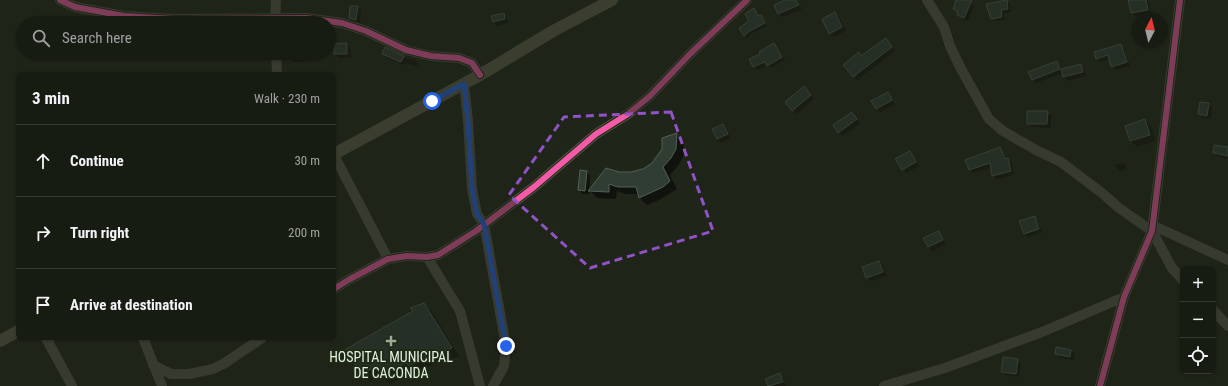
<!DOCTYPE html>
<meta charset="utf-8">
<style>
:root{--surface:#171c13;--page:#20251c;--text:#f1f3f6;--muted:#9ea1a0;--line:#363a33}
body{margin:0;font-family:"Roboto Condensed",sans-serif;background:var(--page);color:var(--text)}
.controls{position:absolute;right:12px;bottom:12px;display:grid;overflow:hidden;border-radius:6px;box-shadow:0 1px 3px #0004}
.controls button{width:36px;height:36px;display:grid;place-items:center;padding:0;border:0;border-bottom:1px solid var(--line);background:var(--surface);color:var(--text);font:20px sans-serif}
.compass{position:absolute;left:1132px;top:12px;width:36px;height:36px;border-radius:50%;background:var(--surface);box-shadow:0 1px 3px #0004;rotate:7deg}
.stop{position:absolute;width:12px;height:12px;margin:-9px;border:3px solid #2563eb;border-radius:50%;background:#fff}
.stop.end{background:#2563eb;border-color:#fff;box-shadow:0 1px 4px #0008}
.list{margin:0;padding:0;list-style:none}
h2{display:flex;justify-content:space-between;align-items:center;height:52px;margin:0;padding:0 16px;font-size:17px}
h2 small{font-size:13px;font-weight:400;color:var(--muted)}
.list li{display:grid;grid-template-columns:26px 1fr auto;gap:12px;align-items:center;box-sizing:border-box;height:72px;padding:0 16px;border-top:1px solid var(--line)}
.list b{display:block;font-size:15px;white-space:nowrap}
.list em{font-size:13px;font-style:normal;color:var(--muted)}
.icon{flex:none;width:22px;height:22px;fill:none;stroke:currentColor;stroke-width:2;stroke-linecap:round;stroke-linejoin:round}
.map{position:relative;flex:none;width:1228px;height:386px;overflow:hidden}
.search{position:absolute;background:var(--surface);box-shadow:0 1px 3px #0004;left:16px;top:16px;width:320px;height:44px;display:flex;align-items:center;gap:10px;box-sizing:border-box;padding:0 14px;border-radius:22px;color:var(--muted);font-size:15px}
.panel{position:absolute;background:var(--surface);box-shadow:0 1px 3px #0004;left:16px;top:72px;width:320px;height:268px;border-radius:6px}
.map>svg:first-child{display:block}
</style>
<div class="map">
<svg width="1228" height="386" viewBox="0 0 1228 386">
<rect width="100%" height="100%" fill="#1f2519"/>
<path fill="#0007" d="M 788,0 L 797,0 L 802,9 L 783,17 L 779,14 L 775,5 Z
M 957,0 L 965,0 L 970,2 L 974,6 L 968,21 L 962,18 L 954,9 Z
M 1135,0 L 1147,0 L 1149,2 L 1151,14 L 1136,16 L 1132,13 Z
M 1006,1 L 1010,4 L 1011,12 L 1004,13 L 1005,20 L 995,21 L 992,18 Z
M 357,7 L 361,11 L 360,23 L 354,22 L 350,18 Z
M 754,10 L 759,17 L 760,16 L 763,19 L 767,26 L 752,33 L 747,38 L 745,35 L 751,21 Z
M 503,14 L 507,18 L 508,23 L 497,26 L 494,22 L 492,16 Z
M 835,14 L 839,17 L 846,31 L 834,37 L 830,33 Z
M 889,43 L 895,51 L 857,80 L 854,76 L 862,57 Z
M 347,44 L 350,48 L 351,57 L 339,58 L 335,54 Z
M 774,44 L 785,60 L 771,68 L 768,65 L 757,70 L 754,66 L 761,55 Z
M 1120,46 L 1124,49 L 1128,61 L 1113,65 L 1113,67 L 1110,59 L 1100,62 L 1097,58 Z
M 78,53 L 86,53 L 85,55 Z
M 290,53 L 305,53 L 306,61 L 294,62 L 291,58 Z
M 383,54 L 415,60 L 418,64 L 418,66 L 408,64 L 406,62 L 405,65 L 387,58 Z
M 1057,62 L 1062,70 L 1081,65 L 1084,69 L 1086,76 L 1068,81 L 1064,77 L 1063,73 L 1036,83 L 1033,80 Z
M 1129,62 L 1130,66 L 1116,70 L 1113,67 Z
M 808,91 L 814,99 L 797,114 L 793,110 Z
M 887,93 L 895,104 L 880,112 L 877,108 Z
M 1208,104 L 1212,107 L 1211,119 L 1203,118 L 1199,114 Z
M 1047,112 L 1051,116 L 1051,128 L 1032,127 L 1028,123 Z
M 856,117 L 860,124 L 842,136 L 838,132 Z
M 1145,120 L 1151,126 L 1155,141 L 1137,147 L 1131,141 L 1126,126 Z
M 722,125 L 726,129 L 731,138 L 721,143 L 718,139 L 713,130 Z
M 676,134 L 684,142 L 683,157 L 678,166 L 670,175 L 677,189 L 661,199 L 647,205 L 640,198 L 639,194 L 626,194 L 617,191 L 616,199 L 597,198 L 590,191 L 619,173 L 631,173 L 643,170 L 653,164 Z
M 999,148 L 1003,152 L 1006,160 L 1008,160 L 1012,163 L 1014,175 L 997,179 L 993,175 L 992,167 L 973,173 L 970,169 Z
M 1228,148 L 1228,159 L 1218,157 L 1214,153 Z
M 910,152 L 919,166 L 906,173 L 897,160 Z
M 1125,163 L 1126,165 L 1127,170 L 1118,171 L 1117,169 L 1116,164 Z
M 586,172 L 590,175 L 589,194 L 583,194 L 579,190 Z
M 1034,217 L 1038,221 L 1042,232 L 1028,237 L 1024,233 Z
M 938,232 L 942,236 L 946,244 L 932,251 L 929,247 L 925,239 Z
M 879,262 L 883,266 L 886,276 L 871,281 L 867,277 Z
M 424,304 L 432,312 L 459,356 L 445,362 L 443,359 L 417,373 L 415,370 L 390,384 L 381,375 L 369,381 L 362,374 L 414,312 Z
M 1071,351 L 1075,354 L 1074,360 L 1060,358 L 1056,354 Z
M 1017,360 L 1021,364 L 1019,377 L 1006,375 L 1002,371 Z
M 779,374 L 783,378 L 786,386 L 769,386 L 767,379 Z"/>
<path fill="#303d33" stroke="#545e55" d="M 785,0 L 796,0 L 799,5 L 778,14 L 774,5 Z
M 956,0 L 972,0 L 964,18 L 957,15 L 958,12 L 953,9 Z
M 1007,0 L 1008,9 L 1001,10 L 1002,17 L 991,19 L 986,4 Z
M 1128,0 L 1146,0 L 1148,10 L 1131,13 Z
M 350,6 L 358,6 L 356,20 L 349,18 Z
M 754,8 L 758,16 L 761,15 L 765,23 L 750,31 L 744,36 L 739,28 L 749,21 L 745,14 Z
M 835,12 L 842,27 L 829,34 L 822,19 Z
M 504,13 L 505,19 L 493,22 L 491,16 Z
M 886,38 L 892,47 L 853,77 L 843,65 L 859,52 L 861,56 Z
M 347,43 L 347,54 L 334,54 L 334,44 Z
M 774,43 L 782,57 L 767,66 L 765,62 L 753,67 L 749,59 L 760,54 L 759,52 Z
M 1121,44 L 1127,62 L 1111,67 L 1108,55 L 1096,59 L 1094,52 Z
M 385,47 L 404,56 L 401,62 L 382,54 Z
M 1057,61 L 1060,69 L 1032,80 L 1028,72 Z
M 1081,64 L 1083,72 L 1063,77 L 1061,69 Z
M 804,86 L 811,95 L 792,111 L 785,102 Z
M 888,92 L 892,100 L 876,109 L 871,101 Z
M 1200,102 L 1209,103 L 1207,116 L 1198,114 Z
M 1027,111 L 1048,111 L 1047,124 L 1027,124 Z
M 852,112 L 857,119 L 838,133 L 833,125 Z
M 1145,119 L 1150,135 L 1130,141 L 1125,126 Z
M 723,124 L 728,134 L 717,139 L 712,129 Z
M 677,133 L 676,149 L 671,158 L 663,167 L 670,181 L 663,187 L 639,198 L 636,187 L 618,187 L 609,184 L 609,192 L 588,191 L 606,168 L 619,172 L 631,172 L 643,169 L 652,163 L 662,149 L 662,138 Z
M 1214,145 L 1228,147 L 1228,156 L 1213,153 Z
M 1000,147 L 1005,159 L 1008,158 L 1011,171 L 992,176 L 990,163 L 969,170 L 965,160 Z
M 910,151 L 916,162 L 902,170 L 895,159 Z
M 580,170 L 587,171 L 585,191 L 578,190 Z
M 1035,216 L 1039,229 L 1024,234 L 1019,221 Z
M 939,231 L 943,240 L 928,247 L 923,238 Z
M 879,261 L 883,272 L 866,278 L 862,267 Z
M 424,303 L 452,348 L 437,355 L 434,352 L 409,366 L 406,363 L 381,376 L 375,367 L 361,374 L 346,349 L 413,311 L 410,308 Z
M 1056,347 L 1071,350 L 1070,357 L 1055,354 Z
M 1003,357 L 1018,359 L 1016,374 L 1001,372 Z
M 780,373 L 783,382 L 768,386 L 765,379 Z"/>
<g fill="none" stroke-linecap="round" stroke-linejoin="round">
<path stroke="#565547" stroke-width="10" d="M 60,0 L 75,7 L 124,16 L 174,19 L 306,18 L 342,23 L 366,31 L 406,50 L 431,56 L 459,58 L 472,63 L 480,75
M 927,0 L 944,27 L 950,46 L 960,67 L 989,119 L 1003,131 L 1036,150 L 1061,162 L 1102,193 L 1119,208 L 1152,231 L 1172,268 L 1183,280
M 275,23 L 276,0
M 276,53 L 277,74
M 464,84 L 468,121 L 472,189 L 477,214 L 484,224 L 506,346 L 504,366 L 493,386
M 334,155 L 388,259
M 1152,225 L 1228,260
M 427,257 L 460,311 L 480,386
M 334,289 L 350,279 L 388,259 L 407,256 L 427,257 L 438,255 L 476,231 L 534,187 L 596,134 L 628,114 L 650,96 L 690,54 L 747,0
M 1213,310 L 1228,326
M 46,338 L 72,386
M 143,338 L 162,386
M 153,365 L 171,374 L 189,374 L 213,369 L 225,363 L 262,338
M 884,386 L 945,368 L 1042,332 L 1124,297
M 1100,386 L 1124,297 L 1152,231 L 1180,0"/>
<path stroke="#5d5b48" stroke-width="12" d="M 334,154 L 480,75 L 553,31 L 612,0
M 0,341 L 18,331"/>
<defs>
<path id="cycleway" d="M 60,0 L 75,7 L 124,16 L 174,19 L 306,18 L 342,23 L 366,31 L 406,50 L 431,56 L 459,58 L 472,63 L 480,75
M 334,289 L 350,279 L 388,259 L 407,256 L 427,257 L 438,255 L 476,231 L 534,187 L 596,134 L 628,114 L 650,96 L 690,54 L 747,0
M 1100,386 L 1124,297 L 1152,231 L 1180,0"/>
</defs>
<use href="#cycleway" stroke="#1e2a14" stroke-width="8"/>
<use href="#cycleway" stroke="#f35aa7" stroke-width="6"/>
</g>
<g fill="none" stroke-linecap="round" stroke-linejoin="round">
<path stroke="#2563eb" stroke-width="5" d="M 432,101 L 464,84 L 468,121 L 472,189 L 477,214 L 484,224 L 506,346"/>
</g>
<path d="M0 0H1228V386H0ZM 671,112 L 713,231 L 590,268 L 509,195 L 564,117 Z" fill="#1f2519" fill-opacity=".55" fill-rule="evenodd"/>
<path fill="none" stroke="#9053c6" stroke-width="3" stroke-dasharray="8 5" stroke-linejoin="round" d="M 671,112 L 713,231 L 590,268 L 509,195 L 564,117 Z"/>
<path fill="#a0a89a" stroke="#1e2a14" stroke-width="1.5" d="M389 335h4v4h4v4h-4v4h-4v-4h-4v-4h4z"/>
<g text-anchor="middle" dominant-baseline="central" stroke-width="3.5" stroke-linejoin="round" paint-order="stroke">
<g font-size="14" fill="#e6efe0" stroke="#1e2a14">
<text x="391" y="357">HOSPITAL MUNICIPAL<tspan x="391" dy="16">DE CACONDA</tspan></text>
</g>
</g>
</svg>
<div class="controls">
<button>+</button>
<button>−</button>
<button><svg class="icon" aria-label="locate" viewBox="0 0 24 24"><circle cx="12" cy="12" r="6"/><path d="M12 2v4M12 18v4M2 12h4M18 12h4"/></svg></button>
</div>
<svg class="compass" viewBox="-18 -18 36 36"><path d="M0-13l5 13h-10z" fill="#e53935"/><path d="M0 13l5-13h-10z" fill="#9ea1a0"/></svg>
<div class="stop" style="left:432px;top:101px"></div>
<div class="stop end" style="left:506px;top:346px"></div>
<div class="search"><svg class="icon" aria-label="search" viewBox="0 0 24 24"><circle cx="10" cy="10" r="6"/><path d="M15 15l6 6"/></svg>Search here</div>
<section class="panel">
<h2>3 min<small>Walk · 230 m</small></h2>
<ul class="list">
<li><svg class="icon" aria-label="ahead" viewBox="0 0 24 24"><path d="M12 20V5M6 11l6-6 6 6"/></svg><div><b>Continue</b></div><em>30 m</em></li>
<li><svg class="icon" aria-label="right" viewBox="0 0 24 24"><path d="M7 20v-9h11M14 6l5 5-5 5"/></svg><div><b>Turn right</b></div><em>200 m</em></li>
<li><svg class="icon" aria-label="arrive" viewBox="0 0 24 24"><path d="M6 21V4h12l-3 4 3 4H6"/></svg><div><b>Arrive at destination</b></div></li>
</ul>
</section>
</div>
